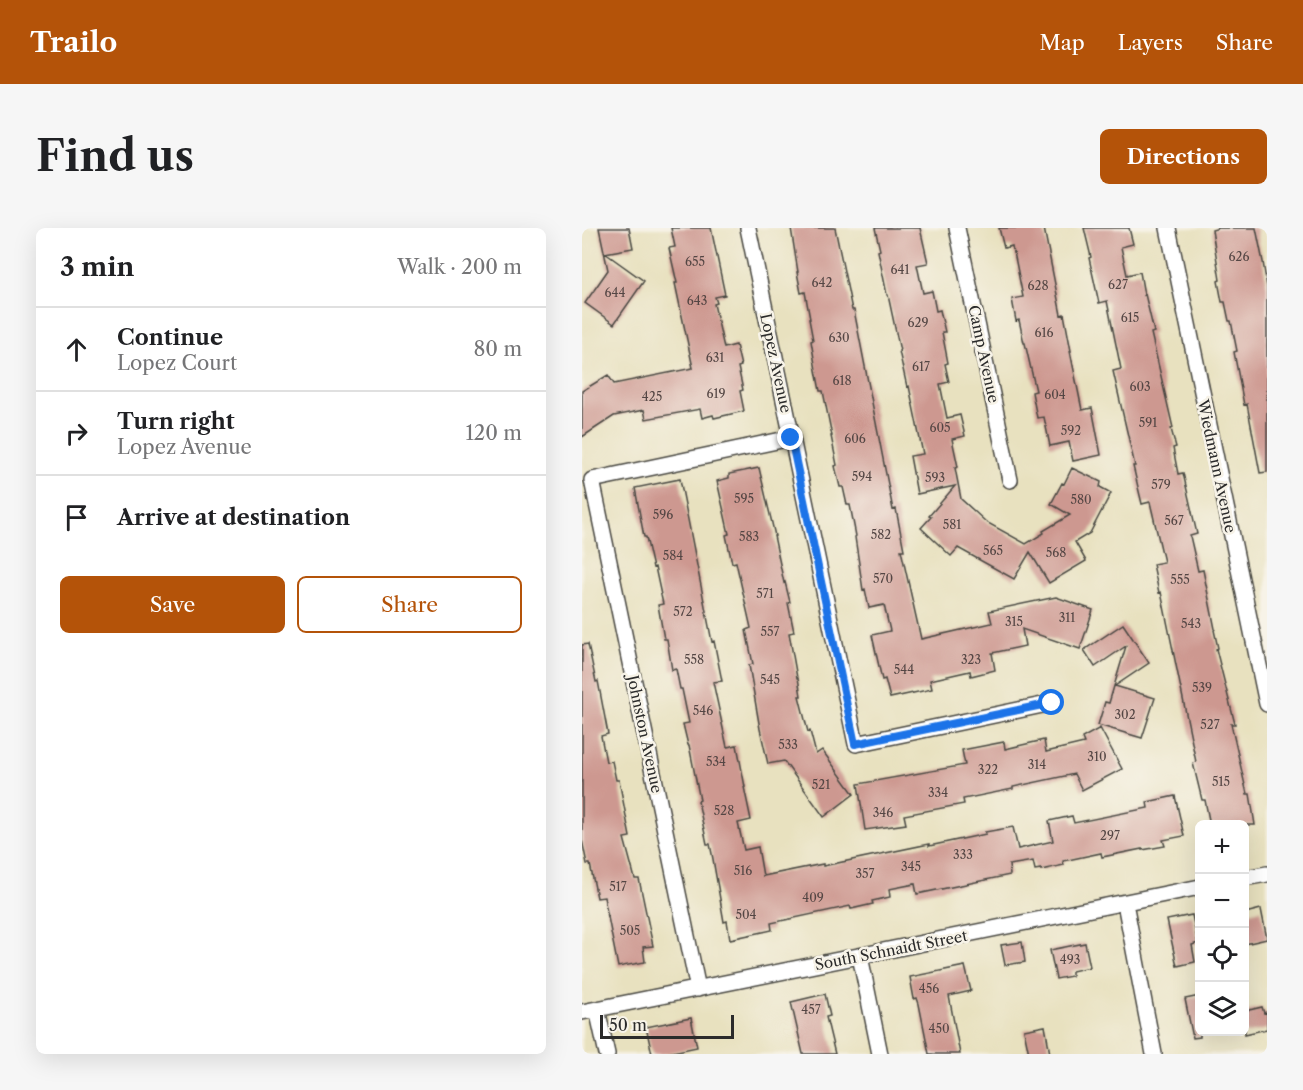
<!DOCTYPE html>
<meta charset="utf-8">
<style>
:root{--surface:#fff;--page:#f6f6f6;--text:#202124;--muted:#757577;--line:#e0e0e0;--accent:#b45309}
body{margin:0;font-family:"Libre Caslon Text",serif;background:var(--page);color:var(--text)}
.controls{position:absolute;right:18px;bottom:18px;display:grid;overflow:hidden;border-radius:9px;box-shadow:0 6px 24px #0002}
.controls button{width:54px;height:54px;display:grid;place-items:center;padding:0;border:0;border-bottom:2px solid var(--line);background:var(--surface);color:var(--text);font:30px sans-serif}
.scale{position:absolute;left:18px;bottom:15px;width:134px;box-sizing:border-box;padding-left:6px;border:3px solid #2b2b2b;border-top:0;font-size:16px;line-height:21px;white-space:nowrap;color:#2b2b2b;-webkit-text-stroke:4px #f7f3e8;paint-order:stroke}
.stop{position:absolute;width:18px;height:18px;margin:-14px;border:4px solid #1a73e8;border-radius:50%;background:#fff}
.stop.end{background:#1a73e8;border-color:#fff;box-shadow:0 2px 6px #0008}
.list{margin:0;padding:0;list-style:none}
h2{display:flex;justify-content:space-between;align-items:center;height:78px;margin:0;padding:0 24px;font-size:26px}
h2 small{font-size:20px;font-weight:400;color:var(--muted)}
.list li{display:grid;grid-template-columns:39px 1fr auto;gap:18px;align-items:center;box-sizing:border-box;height:84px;padding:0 24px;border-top:2px solid var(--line)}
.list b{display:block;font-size:22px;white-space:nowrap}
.list p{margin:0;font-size:20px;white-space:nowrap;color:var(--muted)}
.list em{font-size:20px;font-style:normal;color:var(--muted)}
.actions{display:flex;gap:12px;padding:18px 24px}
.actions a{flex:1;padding:14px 0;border:2px solid var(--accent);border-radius:9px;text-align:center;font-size:21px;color:var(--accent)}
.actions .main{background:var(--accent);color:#fff}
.icon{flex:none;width:33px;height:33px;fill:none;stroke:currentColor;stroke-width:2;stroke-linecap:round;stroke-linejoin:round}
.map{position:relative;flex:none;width:685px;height:826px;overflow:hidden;border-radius:9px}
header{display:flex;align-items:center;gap:36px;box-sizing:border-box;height:84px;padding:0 30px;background:var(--accent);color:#fff}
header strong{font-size:28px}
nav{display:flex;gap:33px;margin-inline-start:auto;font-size:21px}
.intro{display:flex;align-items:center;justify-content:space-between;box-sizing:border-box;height:144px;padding:0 36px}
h1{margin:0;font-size:42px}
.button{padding:15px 27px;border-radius:9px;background:var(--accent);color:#fff;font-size:21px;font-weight:700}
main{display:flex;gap:36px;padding:0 36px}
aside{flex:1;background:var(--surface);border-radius:9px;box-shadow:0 6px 24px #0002}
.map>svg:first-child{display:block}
</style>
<header>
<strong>Trailo</strong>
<nav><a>Map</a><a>Layers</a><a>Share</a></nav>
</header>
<div class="intro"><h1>Find us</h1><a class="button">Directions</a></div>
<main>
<aside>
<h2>3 min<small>Walk · 200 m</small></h2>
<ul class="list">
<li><svg class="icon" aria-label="ahead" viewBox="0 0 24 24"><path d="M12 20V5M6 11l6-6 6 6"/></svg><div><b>Continue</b><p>Lopez Court</p></div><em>80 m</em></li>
<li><svg class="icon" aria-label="right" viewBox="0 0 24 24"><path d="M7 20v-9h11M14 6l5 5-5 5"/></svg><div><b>Turn right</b><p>Lopez Avenue</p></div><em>120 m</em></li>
<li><svg class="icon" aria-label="arrive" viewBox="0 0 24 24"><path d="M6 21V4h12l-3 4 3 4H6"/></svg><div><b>Arrive at destination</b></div></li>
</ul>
<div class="actions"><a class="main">Save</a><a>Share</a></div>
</aside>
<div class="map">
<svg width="685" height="826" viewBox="0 0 685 826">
<rect width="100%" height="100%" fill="#f7f3e8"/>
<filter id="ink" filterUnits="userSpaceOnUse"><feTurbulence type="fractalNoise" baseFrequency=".0167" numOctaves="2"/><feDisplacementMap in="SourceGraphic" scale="12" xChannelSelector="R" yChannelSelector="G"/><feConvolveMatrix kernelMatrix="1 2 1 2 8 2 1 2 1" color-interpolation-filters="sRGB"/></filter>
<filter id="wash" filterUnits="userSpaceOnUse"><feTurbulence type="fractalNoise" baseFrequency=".008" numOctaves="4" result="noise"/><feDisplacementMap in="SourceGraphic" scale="24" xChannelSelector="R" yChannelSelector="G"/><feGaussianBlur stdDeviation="1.35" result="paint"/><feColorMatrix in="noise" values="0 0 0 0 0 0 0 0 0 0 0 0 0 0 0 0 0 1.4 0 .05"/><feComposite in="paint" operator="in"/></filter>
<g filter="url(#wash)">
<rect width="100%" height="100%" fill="#e8e1bf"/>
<g id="blocks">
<path fill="#cd9890" d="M 17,0 L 47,0 L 51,20 L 23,25 L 62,53 L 32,96 L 3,75 L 26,42 Z
M 89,0 L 129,0 L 143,67 L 133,69 L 135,75 L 132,76 L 142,120 L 154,117 L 159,138 L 156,139 L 161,162 L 158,163 L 162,183 L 132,190 L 131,187 L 120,190 L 118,181 L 64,191 L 62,182 L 32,188 L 0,209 L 0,163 L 26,147 L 32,156 L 111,140 L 93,55 L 95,55 L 87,20 L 93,19 Z
M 209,0 L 253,0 L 270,82 L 272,82 L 311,282 L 314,281 L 322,322 L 319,322 L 339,411 L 410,395 L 407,383 L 474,369 L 511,382 L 498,421 L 440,401 L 443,418 L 410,425 L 413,442 L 389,448 L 388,443 L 348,452 L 350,461 L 308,470 L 303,451 L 300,452 L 290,407 L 308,403 L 302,377 L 287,380 L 283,361 L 281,362 L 273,309 L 274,308 L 268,277 L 265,277 L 261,259 L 258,259 L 253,238 L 255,237 L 249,208 L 250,208 L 241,163 L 238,163 L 234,142 L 229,113 L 231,112 L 227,91 L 228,91 L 223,64 L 219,65 L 215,44 L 216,44 Z
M 293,0 L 338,0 L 346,35 L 335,37 L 341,65 L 350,63 L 354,83 L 358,82 L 363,104 L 360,104 L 366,135 L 363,136 L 367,154 L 358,156 L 365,190 L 378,187 L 383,208 L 370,211 L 376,239 L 373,240 L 379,271 L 404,294 L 444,316 L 462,305 L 461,303 L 488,287 L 469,276 L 480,255 L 482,256 L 490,240 L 519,254 L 518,259 L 529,265 L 508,305 L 493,314 L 504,333 L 467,355 L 448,324 L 432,351 L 376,320 L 369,328 L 339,300 L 349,289 L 347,288 L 373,258 L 335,266 L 328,228 L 341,226 L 327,158 L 325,159 L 317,123 L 318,123 L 306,67 L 305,67 L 296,23 L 298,22 Z
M 417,0 L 462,0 L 479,87 L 482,86 L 489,123 L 488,123 L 500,182 L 510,180 L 519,227 L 491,233 L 487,214 L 468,218 L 462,189 L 455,190 L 450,164 L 454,163 L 443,115 L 442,115 L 437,92 L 434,93 L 430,71 L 441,69 L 432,24 L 431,25 L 430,18 L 422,20 Z
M 502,0 L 547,0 L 551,16 L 539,19 L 545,47 L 558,44 L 562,67 L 563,66 L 572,104 L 569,105 L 591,200 L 589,201 L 594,219 L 591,220 L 596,246 L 601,245 L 615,306 L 608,308 L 616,343 L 621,342 L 633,401 L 632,402 L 636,420 L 634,421 L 653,496 L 649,496 L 665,566 L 668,566 L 673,597 L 628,597 L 623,572 L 620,572 L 611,535 L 614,534 L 579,364 L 577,365 L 571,336 L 582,334 L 568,274 L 560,276 L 551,238 L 553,238 L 531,143 L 539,141 L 525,73 L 517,75 L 507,30 L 509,29 Z
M 637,0 L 674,0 L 681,34 L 685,59 L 685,244 L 678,245 L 665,176 L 662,177 L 652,124 L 655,123 L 649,93 L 647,93 L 643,74 L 640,74 L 636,53 L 638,52 L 630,2 Z
M 177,240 L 193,308 L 192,308 L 202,355 L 203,354 L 208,374 L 206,375 L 212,404 L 207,405 L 215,450 L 216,450 L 219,468 L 217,468 L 226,504 L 228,503 L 234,526 L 240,522 L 272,566 L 242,589 L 202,533 L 186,536 L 178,501 L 167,437 L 171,436 L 164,402 L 169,400 L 154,334 L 150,335 L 144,307 L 147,306 L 135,253 L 147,250 L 147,246 Z
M 98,251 L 130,414 L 132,413 L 140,453 L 131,454 L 145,519 L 155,517 L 163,559 L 162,559 L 169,592 L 156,595 L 162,622 L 176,619 L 181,648 L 241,636 L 241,638 L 347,616 L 347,618 L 404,606 L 403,604 L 431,599 L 436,621 L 471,613 L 467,593 L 490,588 L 492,595 L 566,580 L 565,574 L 593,568 L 602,608 L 581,612 L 583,618 L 560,622 L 560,621 L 520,629 L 519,625 L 481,633 L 482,637 L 459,642 L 459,641 L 453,642 L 451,633 L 427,637 L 428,647 L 335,666 L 333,656 L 307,661 L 308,669 L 290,673 L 291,676 L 269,681 L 268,678 L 189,695 L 190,702 L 148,711 L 145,693 L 142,694 L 131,631 L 128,616 L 125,616 L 116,573 L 118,572 L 107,517 L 106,517 L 101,496 L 107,495 L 100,461 L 98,461 L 94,441 L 90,442 L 85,411 L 82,411 L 76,377 L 81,376 L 79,367 L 73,339 L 71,340 L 64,309 L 62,309 L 53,260 Z
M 541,396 L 567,435 L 533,458 L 573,470 L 560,510 L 516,497 L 523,474 L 527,475 L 544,418 L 513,439 L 502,422 Z
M 6,416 L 14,454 L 16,453 L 26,506 L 19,508 L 24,534 L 30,533 L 34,552 L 37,552 L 48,609 L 42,610 L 53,651 L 57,651 L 71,718 L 61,719 L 63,734 L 36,739 L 22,669 L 15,670 L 8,636 L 5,636 L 0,612 L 0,417 Z
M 518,500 L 540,541 L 500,562 L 492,546 L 431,559 L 431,561 L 381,571 L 382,576 L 322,587 L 324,596 L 283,602 L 276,556 L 383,537 L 380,522 L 422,514 L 423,521 L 462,512 L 464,524 L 502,515 L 500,510 Z
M 679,681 L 685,711 L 663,716 L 663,685 Z
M 610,687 L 616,715 L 610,717 L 613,734 L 595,738 L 585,692 Z
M 440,714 L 443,734 L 423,737 L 419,717 Z
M 503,715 L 508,739 L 490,743 L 490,748 L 474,751 L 468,722 Z
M 383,738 L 389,763 L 367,768 L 378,826 L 347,826 L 337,776 L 335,770 L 332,771 L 328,749 Z
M 243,766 L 248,788 L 244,789 L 253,826 L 221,826 L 209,774 Z
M 618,768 L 618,809 L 611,810 L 603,771 Z
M 680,779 L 682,785 L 685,784 L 685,801 L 663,806 L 663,783 Z
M 109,790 L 115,819 L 81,826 L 70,826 L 64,799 Z
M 463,798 L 468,826 L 447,826 L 442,802 Z"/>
</g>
</g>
<g filter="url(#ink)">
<use href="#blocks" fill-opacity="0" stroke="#474641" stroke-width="1.5"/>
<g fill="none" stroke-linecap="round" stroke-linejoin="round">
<defs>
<path id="street" d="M 166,0 L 274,516 L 470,475
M 375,0 L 428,252
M 586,0 L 685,476
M 662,650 L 685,646
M 543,675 L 572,826
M 278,728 L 298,826
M 116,761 L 10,252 L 209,210
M 15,781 L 25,826
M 0,784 L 618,659"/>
</defs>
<use href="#street" stroke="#474641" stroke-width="18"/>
<use href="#street" stroke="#fff" stroke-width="15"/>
</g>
</g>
<g fill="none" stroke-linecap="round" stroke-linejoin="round" filter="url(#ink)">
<path stroke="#1a73e8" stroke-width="8" d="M 209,210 L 273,516 L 470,475"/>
</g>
<g text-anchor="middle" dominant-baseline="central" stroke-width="5" stroke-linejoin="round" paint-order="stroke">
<g font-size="12" fill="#544644">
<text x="657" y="28">626</text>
<text x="113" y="33">655</text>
<text x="318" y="41">641</text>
<text x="240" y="54">642</text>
<text x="536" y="56">627</text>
<text x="456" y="57">628</text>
<text x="33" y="64">644</text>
<text x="115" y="72">643</text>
<text x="548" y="89">615</text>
<text x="336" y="94">629</text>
<text x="462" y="104">616</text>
<text x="257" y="109">630</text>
<text x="133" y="129">631</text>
<text x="339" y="138">617</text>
<text x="260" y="152">618</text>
<text x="558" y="158">603</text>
<text x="134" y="165">619</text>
<text x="473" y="166">604</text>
<text x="70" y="168">425</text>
<text x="566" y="194">591</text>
<text x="358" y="199">605</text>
<text x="489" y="202">592</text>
<text x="273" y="210">606</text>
<text x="280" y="248">594</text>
<text x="353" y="249">593</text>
<text x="579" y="256">579</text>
<text x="162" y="270">595</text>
<text x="499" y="271">580</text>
<text x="81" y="286">596</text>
<text x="592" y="292">567</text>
<text x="370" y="296">581</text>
<text x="299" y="306">582</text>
<text x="167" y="308">583</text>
<text x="411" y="322">565</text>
<text x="474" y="324">568</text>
<text x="91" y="327">584</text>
<text x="301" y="350">570</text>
<text x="598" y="351">555</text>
<text x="183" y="365">571</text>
<text x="101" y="383">572</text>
<text x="485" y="389">311</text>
<text x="432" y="393">315</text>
<text x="609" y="395">543</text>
<text x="188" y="403">557</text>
<text x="112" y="431">558</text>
<text x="389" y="431">323</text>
<text x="322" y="441">544</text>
<text x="188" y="451">545</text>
<text x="620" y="459">539</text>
<text x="121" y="482">546</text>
<text x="543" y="486">302</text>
<text x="628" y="496">527</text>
<text x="206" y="516">533</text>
<text x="515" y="528">310</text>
<text x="134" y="533">534</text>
<text x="455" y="536">314</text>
<text x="406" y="541">322</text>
<text x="639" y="553">515</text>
<text x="239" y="556">521</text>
<text x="356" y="564">334</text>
<text x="142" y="582">528</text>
<text x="301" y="584">346</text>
<text x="528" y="607">297</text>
<text x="381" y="626">333</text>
<text x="329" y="638">345</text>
<text x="161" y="642">516</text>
<text x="283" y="645">357</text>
<text x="36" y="658">517</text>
<text x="231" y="669">409</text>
<text x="164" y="686">504</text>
<text x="48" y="702">505</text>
<text x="488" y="731">493</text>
<text x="347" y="760">456</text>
<text x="229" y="781">457</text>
<text x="357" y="800">450</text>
</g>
<g font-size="15" fill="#2b2b2b" stroke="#f7f3e8">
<text transform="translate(402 126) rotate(78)">Camp Avenue</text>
<text transform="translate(194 135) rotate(78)">Lopez Avenue</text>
<text transform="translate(635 238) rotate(78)">Wiedmann Avenue</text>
<text transform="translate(63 506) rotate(78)">Johnston Avenue</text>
<text transform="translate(309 722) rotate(-11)">South Schnaidt Street</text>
</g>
</g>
</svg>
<div class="controls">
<button>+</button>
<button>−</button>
<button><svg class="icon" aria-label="locate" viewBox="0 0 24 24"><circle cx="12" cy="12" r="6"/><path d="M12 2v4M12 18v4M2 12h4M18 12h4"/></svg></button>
<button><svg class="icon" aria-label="layers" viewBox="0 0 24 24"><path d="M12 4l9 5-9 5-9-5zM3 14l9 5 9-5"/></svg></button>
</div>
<div class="scale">50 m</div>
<div class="stop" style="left:470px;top:475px"></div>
<div class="stop end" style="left:209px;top:210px"></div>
</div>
</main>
